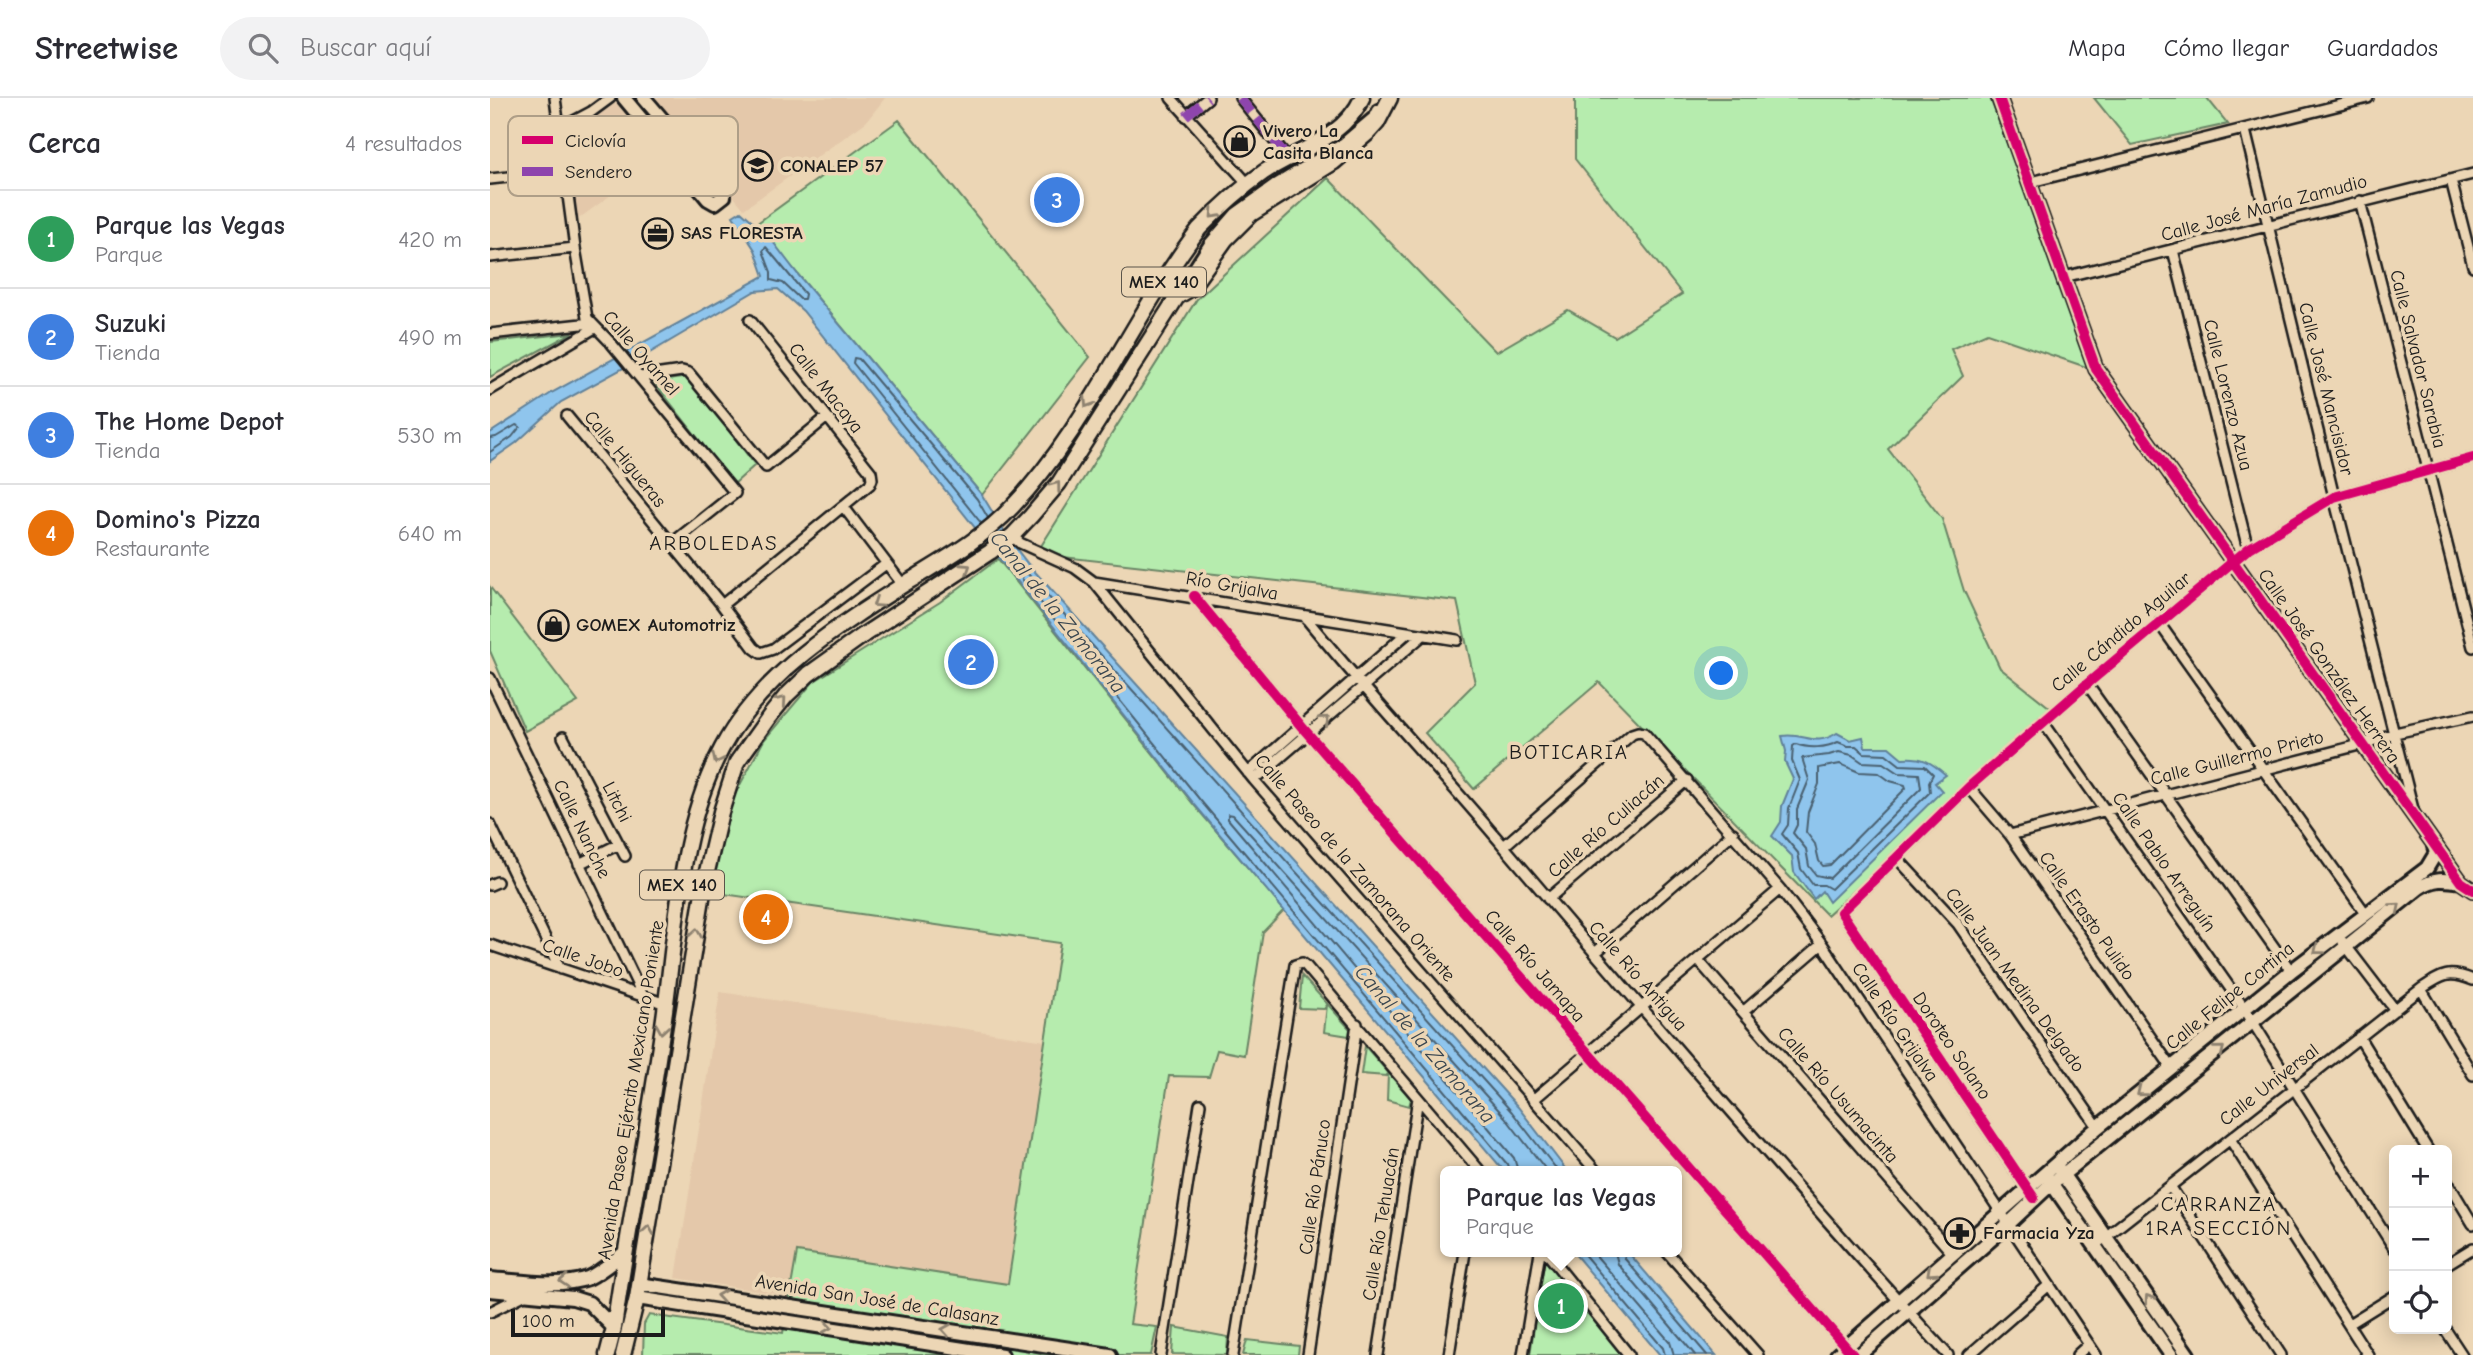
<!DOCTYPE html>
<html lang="es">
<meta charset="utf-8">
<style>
:root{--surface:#fff;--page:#f2f2f3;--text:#2b2b33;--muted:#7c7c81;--line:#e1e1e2;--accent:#1c1c1c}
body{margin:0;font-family:"Comic Neue",sans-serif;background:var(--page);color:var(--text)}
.controls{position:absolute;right:21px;bottom:21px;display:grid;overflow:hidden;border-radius:10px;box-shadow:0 4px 18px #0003}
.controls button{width:63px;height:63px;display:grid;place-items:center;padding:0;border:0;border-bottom:2px solid var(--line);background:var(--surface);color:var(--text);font:35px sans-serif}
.scale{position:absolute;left:21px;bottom:18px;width:154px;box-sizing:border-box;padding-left:7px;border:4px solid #1c1c1c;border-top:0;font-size:19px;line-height:24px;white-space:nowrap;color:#1c1c1c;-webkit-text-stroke:5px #ecd6b5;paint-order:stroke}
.you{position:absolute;left:1232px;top:576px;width:24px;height:24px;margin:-18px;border:5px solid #fff;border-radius:50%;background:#1a73e8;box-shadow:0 0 0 10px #1a73e833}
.badge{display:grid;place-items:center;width:46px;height:46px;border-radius:50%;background:var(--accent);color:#fff;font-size:23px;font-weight:700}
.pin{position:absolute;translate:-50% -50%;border:4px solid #fff;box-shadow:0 2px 7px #0006}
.popup{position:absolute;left:950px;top:1068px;width:242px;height:91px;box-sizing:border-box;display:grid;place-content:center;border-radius:10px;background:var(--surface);filter:drop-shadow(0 2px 5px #0005);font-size:23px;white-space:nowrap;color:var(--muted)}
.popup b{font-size:26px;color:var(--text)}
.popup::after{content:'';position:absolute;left:50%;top:100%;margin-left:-14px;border:14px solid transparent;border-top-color:var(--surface)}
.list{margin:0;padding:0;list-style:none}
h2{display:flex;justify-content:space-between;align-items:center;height:91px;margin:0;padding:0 28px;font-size:30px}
h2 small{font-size:23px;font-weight:400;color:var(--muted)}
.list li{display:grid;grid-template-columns:46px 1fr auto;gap:21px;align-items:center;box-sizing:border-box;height:98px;padding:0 28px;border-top:2px solid var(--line)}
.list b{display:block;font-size:26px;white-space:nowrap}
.list p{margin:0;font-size:23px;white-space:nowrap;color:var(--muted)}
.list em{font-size:23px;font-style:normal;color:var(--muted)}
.icon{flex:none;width:38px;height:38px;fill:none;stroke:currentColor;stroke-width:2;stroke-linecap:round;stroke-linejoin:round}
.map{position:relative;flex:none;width:1983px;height:1257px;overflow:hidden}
header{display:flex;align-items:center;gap:42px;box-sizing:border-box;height:98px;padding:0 35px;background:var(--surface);border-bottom:2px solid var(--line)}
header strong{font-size:33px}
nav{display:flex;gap:38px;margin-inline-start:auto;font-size:24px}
.search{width:490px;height:63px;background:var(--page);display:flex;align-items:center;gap:18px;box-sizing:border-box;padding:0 24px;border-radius:38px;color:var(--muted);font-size:26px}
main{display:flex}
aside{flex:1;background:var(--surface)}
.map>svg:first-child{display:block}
</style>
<header>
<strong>Streetwise</strong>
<div class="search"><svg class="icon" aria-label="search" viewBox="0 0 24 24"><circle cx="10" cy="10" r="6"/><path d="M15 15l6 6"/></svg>Buscar aquí</div>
<nav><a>Mapa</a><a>Cómo llegar</a><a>Guardados</a></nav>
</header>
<main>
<aside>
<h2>Cerca<small>4 resultados</small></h2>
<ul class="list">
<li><span class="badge" style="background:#2e9e5b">1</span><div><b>Parque las Vegas</b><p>Parque</p></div><em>420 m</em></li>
<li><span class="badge" style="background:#3f7fe0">2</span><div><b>Suzuki</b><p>Tienda</p></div><em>490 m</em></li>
<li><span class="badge" style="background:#3f7fe0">3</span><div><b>The Home Depot</b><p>Tienda</p></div><em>530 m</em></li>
<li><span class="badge" style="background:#e8710a">4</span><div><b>Domino's Pizza</b><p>Restaurante</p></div><em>640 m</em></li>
</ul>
</aside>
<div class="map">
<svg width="1983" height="1257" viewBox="0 0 1983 1257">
<rect width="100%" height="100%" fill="#ecd6b5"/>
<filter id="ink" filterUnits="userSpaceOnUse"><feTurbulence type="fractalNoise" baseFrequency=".0143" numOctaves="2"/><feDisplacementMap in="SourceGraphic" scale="14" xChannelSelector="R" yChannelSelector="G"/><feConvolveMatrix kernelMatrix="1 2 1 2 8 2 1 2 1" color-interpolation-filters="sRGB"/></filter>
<g filter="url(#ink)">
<path fill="#e4c8aa" d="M 163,0 L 395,0 L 376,24 L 254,111 Z
M 126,5 L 171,60 L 87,122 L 74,42 Z
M 230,894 L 556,943 L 518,1186 L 307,1155 L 300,1198 L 186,1180 Z"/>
<path fill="#b6ecae" stroke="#698465" stroke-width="2" d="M 1085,0 L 1500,0 L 1602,271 L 1497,235 L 1461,251 L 1473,278 L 1398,351 L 1452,421 L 1474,493 L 1510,570 L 1564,613 L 1337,817 L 1109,584 L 984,691 L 935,635 L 985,585 L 967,503 L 546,456 L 707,201 L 838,80 L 1006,254 L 1078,212 L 1125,239 L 1192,196 L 1085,61 Z
M 1604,0 L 1717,0 L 1738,26 L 1642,47 Z
M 409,22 L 600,259 L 492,397 L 266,126 Z
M 82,235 L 0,279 L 0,244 Z
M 198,279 L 265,367 L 244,386 L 164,284 Z
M 508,461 L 704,707 L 794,812 L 773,834 L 754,957 L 727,952 L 719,979 L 679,978 L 640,1226 L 667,1229 L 661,1257 L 153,1257 L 154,1226 L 159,1217 L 293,1235 L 307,1154 L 518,1186 L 570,845 L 220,794 L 243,700 L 274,642 L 323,584 L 450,504 Z
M 0,489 L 88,604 L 35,633 L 0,553 Z
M 812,878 L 860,931 L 859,938 L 834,934 L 837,907 L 834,911 L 809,910 Z
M 875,948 L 921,1001 L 919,1008 L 897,1002 L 898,976 L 896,978 L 871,976 Z
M 1054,1160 L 1135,1257 L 1040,1257 Z
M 684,1229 L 738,1239 L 737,1257 L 682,1256 Z
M 757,1242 L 809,1248 L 808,1257 L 753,1257 Z"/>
<path fill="#8fc5ed" stroke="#618199" stroke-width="2" d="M 251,113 L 277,136 L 309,178 L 492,397 L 519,441 L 538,466 L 1028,1009 L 1077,1073 L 1014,1073 L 705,707 L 313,213 L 288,191 L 265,193 L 141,266 L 71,304 L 26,345 L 0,363 L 0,335 L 63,294 L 274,178 L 265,152 L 243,118 Z
M 1347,635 L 1360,642 L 1373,639 L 1375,649 L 1399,649 L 1412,660 C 1432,658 1441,664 1456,677 L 1445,685 L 1452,693 L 1339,804 L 1332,793 L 1324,801 L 1304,774 L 1302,758 L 1282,738 L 1291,724 L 1292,708 L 1303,681 L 1295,664 L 1296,653 L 1292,638 C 1314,634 1324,650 1347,635 Z
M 1083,1154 L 1138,1154 L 1226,1257 L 1170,1257 Z"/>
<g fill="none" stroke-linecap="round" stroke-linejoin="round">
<path stroke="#4a6070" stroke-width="2" d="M 276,149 L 315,196 L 314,201 L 310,201 L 293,185 L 281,182 L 281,174 L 273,153 Z
M 0,340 L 6,339 L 26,327 L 30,329 L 22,339 L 0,354
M 491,425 L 363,265 L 364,260 L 369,261 L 487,401 L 498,420
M 1348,644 L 1358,648 L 1366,648 L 1374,655 L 1396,656 L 1410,667 L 1435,668 L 1443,676 L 1439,684 L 1440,694 L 1341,791 L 1334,787 L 1323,787 L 1311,771 L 1308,755 L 1292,736 L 1298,727 L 1299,710 L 1310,682 L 1302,663 L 1303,648 L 1306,646 C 1319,651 1336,650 1348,644 Z
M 1349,654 L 1362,657 L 1372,664 L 1393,665 L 1408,675 L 1429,676 L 1431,690 L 1340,780 L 1326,777 L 1319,768 L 1316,751 L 1303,735 L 1307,727 L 1307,711 L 1319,682 L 1312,660 L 1339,657 Z
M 1350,666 L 1369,674 L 1389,675 L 1400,683 L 1415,687 L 1416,690 L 1340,767 L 1333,768 L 1329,763 L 1325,746 L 1316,734 L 1318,714 L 1329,686 L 1329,670 Z
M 1019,1073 L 1017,1066 L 710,702 L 532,481 L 533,476 L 538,476 L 1022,1014 L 1068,1073
M 1028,1073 L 1024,1060 L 738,721 L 738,716 L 743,717 L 1015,1019 L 1057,1073
M 1092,1154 L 1173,1250 L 1175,1257
M 1103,1154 L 1180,1244 L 1184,1257
M 1125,1154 L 1128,1166 L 1205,1257
M 1134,1154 L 1135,1161 L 1217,1257"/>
<defs>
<path id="street" d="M 65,0 L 85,150 L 97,220 L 121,245 L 245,395 L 181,446
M 681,0 L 758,86
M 750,0 L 798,60
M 696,18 L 718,0
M 69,31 L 101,14 L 120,0
M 1755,32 L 1844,399 L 1924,715
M 0,81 L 74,73
M 1961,82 L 1983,168
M 1541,84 L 1878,0
M 1870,103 L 1983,549
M 1683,152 L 1758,451
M 0,159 L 85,150
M 1574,179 L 1983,76
M 0,236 L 101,225
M 150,279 L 192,273 L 199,275 L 276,369 L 337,319
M 0,292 L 105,230
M 77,318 L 232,507 L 264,550 L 271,555 L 283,551 L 396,466
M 353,408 L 413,487
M 522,438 L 530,445 L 585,470 L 604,484 L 967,542
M 604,484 L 764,682 L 1106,1073
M 704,498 L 812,629 L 1363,1257
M 232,507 L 380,386 L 382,381 L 381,374 L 260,222
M 815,519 C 879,598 950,672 1016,751 C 1161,921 1307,1092 1458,1257
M 1669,525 L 1876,816
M 0,580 L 153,898
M 1597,586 L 1801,873
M 1553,624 L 1754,910 L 1904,1150
M 73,639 L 135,758
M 758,675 L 917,535
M 764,682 L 932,538
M 1479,689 L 1520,737 L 1682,970
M 0,726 L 70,871
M 1520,737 L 1873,646 L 1905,635 L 1983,618
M 1014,748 L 1142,636 L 1148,634 L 1154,635 L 1290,791 L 1332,846 L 1606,1257
M 1407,760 L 1468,826 L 1608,1029
M 89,766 L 129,746
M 0,787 L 7,784
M 1058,801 L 1197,682
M 1853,844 L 1905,912
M 0,847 L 176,906
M 1105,855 L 1243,735
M 1208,862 L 1462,1155
M 1931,891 L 1983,977
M 1253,914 L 1332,846
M 1869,939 L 1938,1052
M 1043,1002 L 1290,791
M 1740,1041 L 1878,1257
M 1957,1083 L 1983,1126
M 1680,1088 L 1791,1257
M 1539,1093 L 1351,814 L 1479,689 L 1597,586 L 1758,451 L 1844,399 L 1983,360
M 1604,1148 L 1931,891 C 1952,877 1958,872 1983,882
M 1056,1154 L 1139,1257
M 1177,1154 L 1268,1257
M 1957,1166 L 1983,1150
M 0,1214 L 36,1196
M 1859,1226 L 1904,1198
M 1955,1231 L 1972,1257
M 671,1257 L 710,1006
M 743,1257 L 805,867 L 812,865 L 816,868 L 990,1073
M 818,1257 L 867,926
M 888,1257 L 928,1000
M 959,1257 L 975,1154
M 1033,1257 L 1050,1154
M 1479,1257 L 1559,1187
M 1587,1257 L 1599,1246"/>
<path id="secondary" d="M 134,0 L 218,101 L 225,105 L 234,98 L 232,91 L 154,0
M 1509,0 L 1606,271 L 1971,784 L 1983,792
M 687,199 L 721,146 L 747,116 L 786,88 L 852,48 L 886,19 L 889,13
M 1568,1070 L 1698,1257
M 1557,1079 L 1681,1257
M 0,1181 C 30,1183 70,1190 98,1180 C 111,1174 123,1163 134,1155
M 149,1186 L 620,1257
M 0,1192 L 83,1200 L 99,1205 L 124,1230
M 147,1200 L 512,1257
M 1347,1257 L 1608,1029 L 1801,873 L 1937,770 L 1946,755 L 1943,745
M 1369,1257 L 1513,1131 L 1561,1086 L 1929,790 C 1944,780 1954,781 1971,784"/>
<path id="primary" d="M 117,1257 L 124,1230 C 139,1121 162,1014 176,905 C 187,821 191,726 232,650 C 272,575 351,526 421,482 C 457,460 493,440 522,409 C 599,328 641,220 709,131 C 729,110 750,91 774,74 C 808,52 854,40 872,0
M 133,1257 L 147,1200 L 215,782 L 231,714 L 247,664 L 279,619 L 296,598 L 319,576 L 375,536 L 500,454 L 522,438 L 541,418 L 569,385 L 687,199 L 700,191 L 736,141 L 761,116 L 844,64 L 878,35 L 887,25 L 900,0"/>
</defs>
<use href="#street" stroke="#1c1c1c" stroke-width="14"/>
<use href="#secondary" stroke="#1c1c1c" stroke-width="18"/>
<use href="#primary" stroke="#1c1c1c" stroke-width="19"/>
<use href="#street" stroke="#ecd6b5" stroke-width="9"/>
<use href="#secondary" stroke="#ecd6b5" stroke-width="12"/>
<use href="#primary" stroke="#ecd6b5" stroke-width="14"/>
<path stroke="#8e44ad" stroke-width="9" stroke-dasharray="18 9" stroke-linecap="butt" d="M 750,0 L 798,60
M 696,18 L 718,0"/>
<defs>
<path id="cycleway" d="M 1509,0 L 1606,271 L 1971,784 L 1983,792
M 704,498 L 812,629 L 1363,1257
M 1544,1100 L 1351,814 L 1479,689 L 1597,586 L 1758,451 L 1844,399 L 1983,360"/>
</defs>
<use href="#cycleway" stroke="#ecd6b5" stroke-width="15"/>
<use href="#cycleway" stroke="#d6006c" stroke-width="10"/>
</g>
<defs><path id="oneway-chevron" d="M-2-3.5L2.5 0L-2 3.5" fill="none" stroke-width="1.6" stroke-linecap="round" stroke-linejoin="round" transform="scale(1.75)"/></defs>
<g stroke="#8e8270">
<use href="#oneway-chevron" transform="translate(724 116) rotate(133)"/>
<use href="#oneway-chevron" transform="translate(598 305) rotate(123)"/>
<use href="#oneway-chevron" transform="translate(566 388) rotate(-53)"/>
<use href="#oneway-chevron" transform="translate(476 470) rotate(-33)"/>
<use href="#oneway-chevron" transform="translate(387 505) rotate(146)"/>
<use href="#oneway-chevron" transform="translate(292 603) rotate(-49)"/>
<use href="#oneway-chevron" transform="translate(835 622) rotate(-41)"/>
<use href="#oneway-chevron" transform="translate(227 661) rotate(116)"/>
<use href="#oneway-chevron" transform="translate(1906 809) rotate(-40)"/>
<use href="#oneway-chevron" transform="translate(206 835) rotate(-81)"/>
<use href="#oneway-chevron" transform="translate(1828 852) rotate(142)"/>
<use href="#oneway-chevron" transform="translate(172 931) rotate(99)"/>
<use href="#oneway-chevron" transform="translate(1730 952) rotate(-39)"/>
<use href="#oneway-chevron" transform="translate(1651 994) rotate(141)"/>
<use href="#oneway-chevron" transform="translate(158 1132) rotate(-81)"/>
<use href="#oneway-chevron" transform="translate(1441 1174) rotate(138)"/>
<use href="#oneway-chevron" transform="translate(74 1183) rotate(176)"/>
<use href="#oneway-chevron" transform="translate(231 1198) rotate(-171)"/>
<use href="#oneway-chevron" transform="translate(1659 1201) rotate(-124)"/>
<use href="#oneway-chevron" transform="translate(337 1229) rotate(9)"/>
<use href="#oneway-chevron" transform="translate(456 1232) rotate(-171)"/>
</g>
</g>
<defs>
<symbol id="shop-ring" viewBox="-11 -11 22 22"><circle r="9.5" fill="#ecd6b5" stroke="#1c1c1c" stroke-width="1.5"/><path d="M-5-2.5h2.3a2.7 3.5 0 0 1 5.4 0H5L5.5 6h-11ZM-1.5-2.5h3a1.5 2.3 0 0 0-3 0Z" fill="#1c1c1c"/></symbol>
<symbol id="school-ring" viewBox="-11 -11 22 22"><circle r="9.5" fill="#ecd6b5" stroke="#1c1c1c" stroke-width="1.5"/><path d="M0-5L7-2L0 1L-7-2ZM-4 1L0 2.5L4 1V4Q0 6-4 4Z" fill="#1c1c1c"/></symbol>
<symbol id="office-ring" viewBox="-11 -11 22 22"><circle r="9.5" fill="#ecd6b5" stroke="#1c1c1c" stroke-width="1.5"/><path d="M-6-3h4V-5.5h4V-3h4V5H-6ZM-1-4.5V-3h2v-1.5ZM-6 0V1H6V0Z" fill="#1c1c1c"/></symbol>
<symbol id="pharmacy-ring" viewBox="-11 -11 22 22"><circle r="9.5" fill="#ecd6b5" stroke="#1c1c1c" stroke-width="1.5"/><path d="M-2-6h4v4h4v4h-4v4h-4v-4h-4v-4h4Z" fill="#1c1c1c"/></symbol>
</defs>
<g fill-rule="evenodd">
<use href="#shop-ring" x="732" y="26" width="35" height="35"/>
<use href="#school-ring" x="250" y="50" width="35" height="35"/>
<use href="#office-ring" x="150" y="118" width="35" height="35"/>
<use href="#shop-ring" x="46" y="510" width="35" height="35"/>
<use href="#pharmacy-ring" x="1452" y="1118" width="35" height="35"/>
</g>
<g text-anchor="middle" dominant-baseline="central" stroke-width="7" stroke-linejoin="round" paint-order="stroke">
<g fill="#ecd6b5" stroke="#5a544a" stroke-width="2">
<rect x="632" y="169.5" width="84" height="29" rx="5"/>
<rect x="150" y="772.5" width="84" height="29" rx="5"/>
</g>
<g font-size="18" font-weight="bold" fill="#1c1c1c">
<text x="674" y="184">MEX 140</text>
<text x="192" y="787">MEX 140</text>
</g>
<g font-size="19" font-weight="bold" fill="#1c1c1c" stroke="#ecd6b5" text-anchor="start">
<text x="773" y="33">Vivero La<tspan x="773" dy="22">Casita Blanca</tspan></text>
<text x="290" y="68">CONALEP 57</text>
<text x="191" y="135">SAS FLORESTA</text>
<text x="86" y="527">GOMEX Automotriz</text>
<text x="1493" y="1135">Farmacia Yza</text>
</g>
<g font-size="19" fill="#1c1c1c" stroke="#ecd6b5">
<text transform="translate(1774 110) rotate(-15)">Calle José María Zamudio</text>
<text transform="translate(151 255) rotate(49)">Calle Oyamel</text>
<text transform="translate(1928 261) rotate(76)">Calle Salvador Sarabia</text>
<text transform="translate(336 290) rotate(52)">Calle Macaya</text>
<text transform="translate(1836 291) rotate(76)">Calle José Mancisidor</text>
<text transform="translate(1738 297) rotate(76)">Calle Lorenzo Azua</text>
<text transform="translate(135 361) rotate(51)">Calle Higueras</text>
<text transform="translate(742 488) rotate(10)">Río Grijalva</text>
<text transform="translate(1631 534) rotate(-40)">Calle Cándido Aguilar</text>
<text transform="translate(1839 568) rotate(55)">Calle José González Herrera</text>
<text transform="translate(1747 660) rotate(-14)">Calle Guillermo Prieto</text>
<text transform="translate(127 704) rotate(63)">Litchi</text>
<text transform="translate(1116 728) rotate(-41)">Calle Río Culiacán</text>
<text transform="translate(92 731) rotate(64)">Calle Nanche</text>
<text transform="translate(1674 764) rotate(55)">Calle Pablo Arreguín</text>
<text transform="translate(865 770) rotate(49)">Calle Paseo de la Zamorana Oriente</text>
<text transform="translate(1597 818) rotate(55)">Calle Erasto Pulido</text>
<text transform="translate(93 860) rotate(19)">Calle Jobo</text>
<text transform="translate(1045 868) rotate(49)">Calle Río Jamapa</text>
<text transform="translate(1148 878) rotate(49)">Calle Río Antigua</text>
<text transform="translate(1525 882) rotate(54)">Calle Juan Medina Delgado</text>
<text transform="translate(1740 898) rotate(-39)">Calle Felipe Cortina</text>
<text transform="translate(1405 924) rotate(56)">Calle Río Grijalva</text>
<text transform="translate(1462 948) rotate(56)">Doroteo Solano</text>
<text transform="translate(1779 987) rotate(-38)">Calle Universal</text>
<text transform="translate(141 992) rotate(-81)">Avenida Paseo Ejército Mexicano Poniente</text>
<text transform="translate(1348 997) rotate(49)">Calle Río Usumacinta</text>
<text transform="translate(825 1089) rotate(-82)">Calle Río Pánuco</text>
<text transform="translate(891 1126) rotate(-81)">Calle Río Tehuacán</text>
<text transform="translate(387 1202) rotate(9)">Avenida San José de Calasanz</text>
</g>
<g font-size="21" letter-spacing="2" fill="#1c1c1c" stroke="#ecd6b5">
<text x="224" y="445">ARBOLEDAS</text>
<text x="1079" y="654">BOTICARIA</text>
<text x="1729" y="1106">CARRANZA<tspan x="1729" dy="24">1RA SECCIÓN</tspan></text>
</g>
<g font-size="21" font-style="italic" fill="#394650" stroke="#ecd6b5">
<text transform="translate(568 514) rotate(51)">Canal de la Zamorana</text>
<text transform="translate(935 946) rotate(49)">Canal de la Zamorana</text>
</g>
</g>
<rect x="18" y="18" width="230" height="80" rx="10" fill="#ecd6b5" stroke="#ae9e87" stroke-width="2"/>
<rect x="32" y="38" width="31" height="8" fill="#d6006c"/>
<rect x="32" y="69" width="31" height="9" fill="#8e44ad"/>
<g font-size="19" fill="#1c1c1c">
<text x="75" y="49">Ciclovía</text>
<text x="75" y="80">Sendero</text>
</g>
</svg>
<div class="controls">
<button>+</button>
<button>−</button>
<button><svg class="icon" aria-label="locate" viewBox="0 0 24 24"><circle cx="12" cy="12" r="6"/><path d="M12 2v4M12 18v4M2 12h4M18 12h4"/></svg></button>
</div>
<div class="scale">100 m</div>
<div class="you"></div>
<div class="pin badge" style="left:1071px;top:1208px;background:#2e9e5b">1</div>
<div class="popup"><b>Parque las Vegas</b>Parque</div>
<div class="pin badge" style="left:481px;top:564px;background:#3f7fe0">2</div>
<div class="pin badge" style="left:567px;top:102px;background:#3f7fe0">3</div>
<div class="pin badge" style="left:276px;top:819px;background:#e8710a">4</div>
</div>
</main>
